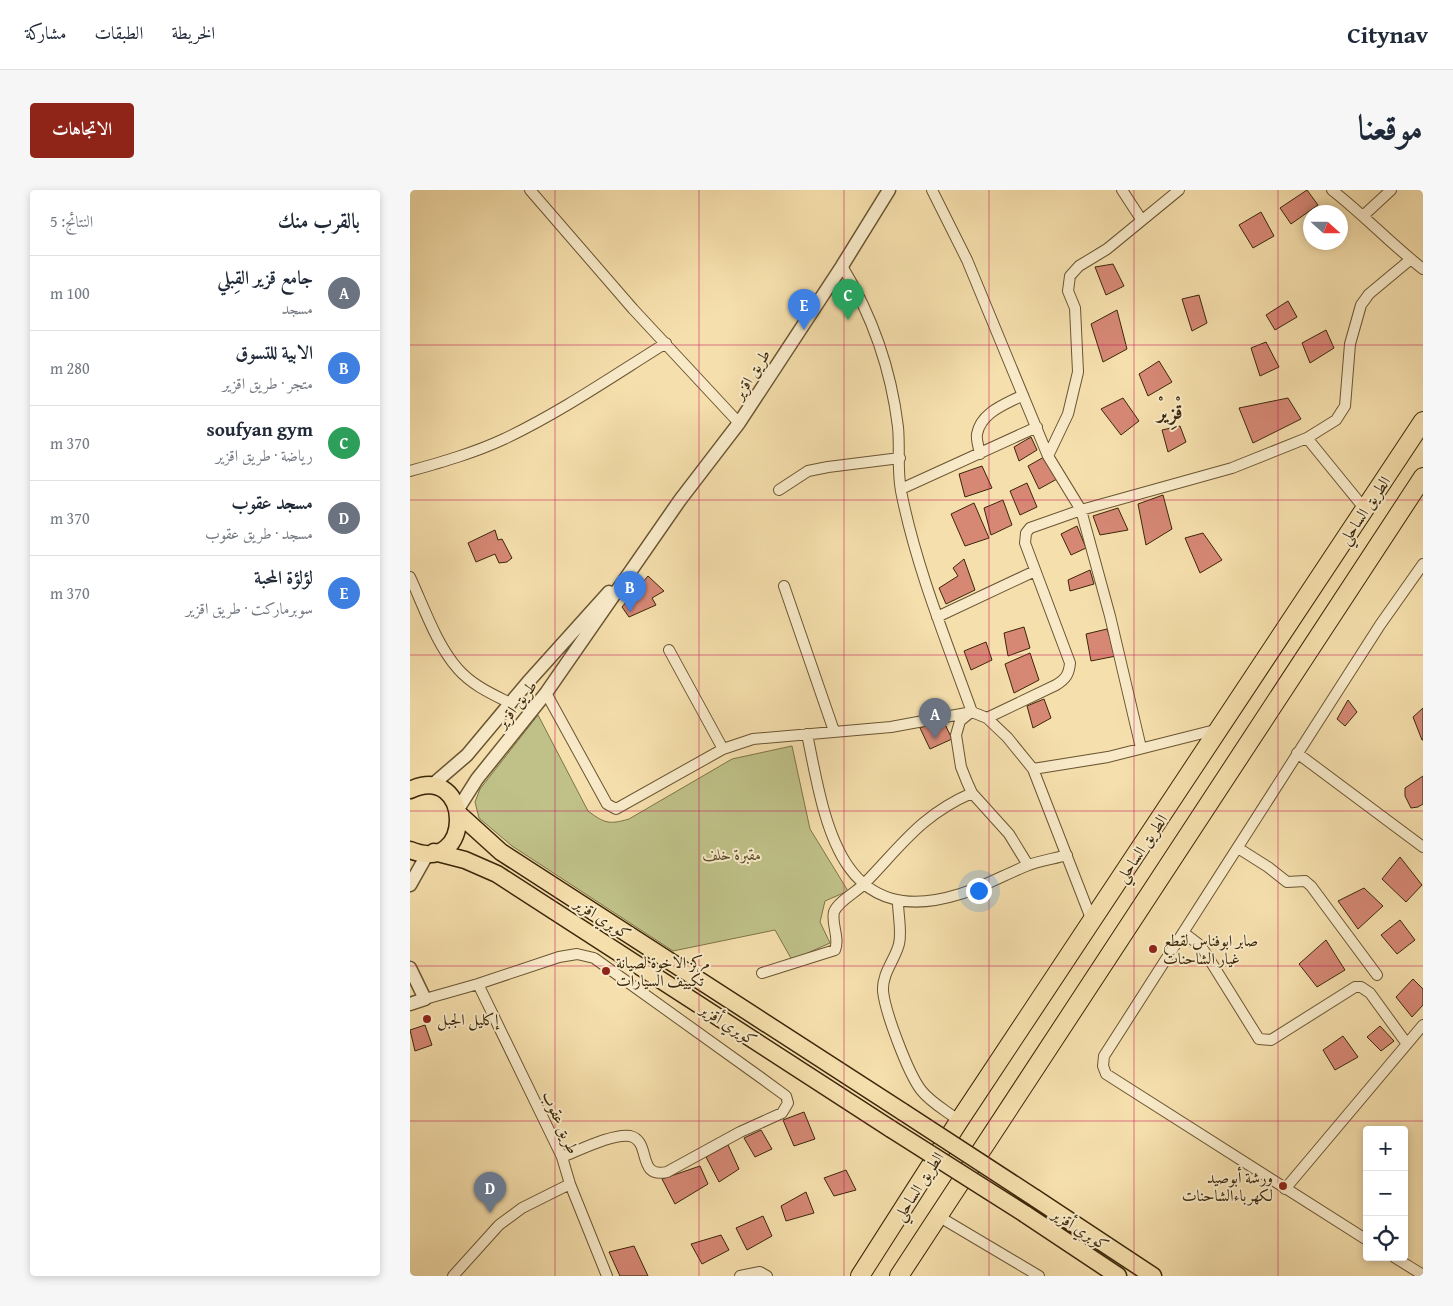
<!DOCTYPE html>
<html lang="ar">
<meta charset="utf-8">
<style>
:root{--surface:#fff;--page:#f6f6f7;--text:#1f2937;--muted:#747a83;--line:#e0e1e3;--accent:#8f2418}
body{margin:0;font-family:"Gentium Book Plus",Amiri,serif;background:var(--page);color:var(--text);direction:rtl}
.controls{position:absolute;right:15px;bottom:15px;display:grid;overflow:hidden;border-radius:5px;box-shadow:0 2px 8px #0003}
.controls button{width:45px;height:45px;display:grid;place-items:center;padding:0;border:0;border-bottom:1px solid var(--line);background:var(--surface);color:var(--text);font:25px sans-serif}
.compass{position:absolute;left:893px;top:15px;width:45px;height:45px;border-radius:50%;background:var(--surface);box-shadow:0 2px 8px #0003;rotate:111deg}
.you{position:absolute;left:568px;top:700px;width:18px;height:18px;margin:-12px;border:4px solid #fff;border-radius:50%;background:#1a73e8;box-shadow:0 0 0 8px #1a73e833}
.badge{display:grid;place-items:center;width:32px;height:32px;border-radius:50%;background:var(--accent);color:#fff;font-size:16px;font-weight:700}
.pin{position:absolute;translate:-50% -41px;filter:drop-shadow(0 1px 2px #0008)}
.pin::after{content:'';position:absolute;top:26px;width:18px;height:15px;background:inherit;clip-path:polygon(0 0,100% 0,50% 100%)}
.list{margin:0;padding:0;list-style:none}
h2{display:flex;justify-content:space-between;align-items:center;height:65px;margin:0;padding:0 20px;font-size:21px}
h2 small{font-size:16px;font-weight:400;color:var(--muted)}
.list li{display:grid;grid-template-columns:32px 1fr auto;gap:15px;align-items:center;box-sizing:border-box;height:75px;padding:0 20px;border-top:1px solid var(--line)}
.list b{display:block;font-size:19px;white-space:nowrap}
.list p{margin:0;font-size:16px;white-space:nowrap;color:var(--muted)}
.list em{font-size:16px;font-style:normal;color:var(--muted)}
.icon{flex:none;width:28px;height:28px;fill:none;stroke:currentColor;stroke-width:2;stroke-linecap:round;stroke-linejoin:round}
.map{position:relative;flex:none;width:1013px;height:1086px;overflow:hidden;direction:ltr;border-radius:5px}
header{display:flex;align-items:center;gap:30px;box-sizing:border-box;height:70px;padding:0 25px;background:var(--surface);border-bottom:1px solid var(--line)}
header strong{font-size:24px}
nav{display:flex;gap:28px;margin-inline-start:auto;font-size:18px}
.intro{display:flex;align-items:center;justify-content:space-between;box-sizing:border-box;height:120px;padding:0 30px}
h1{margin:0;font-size:35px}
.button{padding:12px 22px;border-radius:5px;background:var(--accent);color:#fff;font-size:18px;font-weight:700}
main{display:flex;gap:30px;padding:0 30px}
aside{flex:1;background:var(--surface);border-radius:5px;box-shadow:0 2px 8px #0003}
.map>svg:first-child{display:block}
</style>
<header>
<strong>Citynav</strong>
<nav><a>الخريطة</a><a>الطبقات</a><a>مشاركة</a></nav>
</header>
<div class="intro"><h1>موقعنا</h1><a class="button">الاتجاهات</a></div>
<main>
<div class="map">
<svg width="1013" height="1086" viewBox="0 0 1013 1086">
<rect width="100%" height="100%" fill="#f5dfac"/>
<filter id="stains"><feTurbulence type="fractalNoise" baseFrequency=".004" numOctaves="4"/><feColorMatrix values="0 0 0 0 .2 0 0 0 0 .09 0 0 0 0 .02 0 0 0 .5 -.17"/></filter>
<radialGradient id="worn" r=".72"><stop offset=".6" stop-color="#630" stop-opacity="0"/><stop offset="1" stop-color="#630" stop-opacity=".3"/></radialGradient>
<path fill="#bfc188" stroke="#7d7448" d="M 128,525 L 178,621 C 194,633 199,635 219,629 L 322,569 L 382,556 L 400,639 L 438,701 L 415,711 L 410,732 L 420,753 L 382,770 L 365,740 L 263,761 L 102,656 L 69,628 L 65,612 L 70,599 Z"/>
<path fill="#d68875" stroke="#3b2709" d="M 897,0 L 908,15 L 881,34 L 870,18 Z
M 851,22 L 864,46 L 843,58 L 829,35 Z
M 703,74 L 714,96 L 696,105 L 685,77 Z
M 789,105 L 797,133 L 782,141 L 772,109 Z
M 878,111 L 887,127 L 865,140 L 856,125 Z
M 707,120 L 717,159 L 693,172 L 681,134 Z
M 916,140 L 924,158 L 900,173 L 892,153 Z
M 856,152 L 869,177 L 850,186 L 841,158 Z
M 749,171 L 762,192 L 738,206 L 729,184 Z
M 713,208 L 729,231 L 711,245 L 691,219 Z
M 878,208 L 891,229 L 843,253 L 829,218 Z
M 770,236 L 776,252 L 758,262 L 752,240 Z
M 621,247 L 627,260 L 609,271 L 604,257 Z
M 634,267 L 647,289 L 629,299 L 618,276 Z
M 572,276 L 582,298 L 555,307 L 549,284 Z
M 617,293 L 627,317 L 610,325 L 600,301 Z
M 753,305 L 762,339 L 736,355 L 728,314 Z
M 593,310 L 602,335 L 581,345 L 574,318 Z
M 564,313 L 579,348 L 555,356 L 541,324 Z
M 708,318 L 718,340 L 690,345 L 683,326 Z
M 667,336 L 676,358 L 661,365 L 651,344 Z
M 85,340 L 88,350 L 92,349 L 102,368 L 97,372 L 89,373 L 85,364 L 66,372 L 58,353 Z
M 793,343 L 812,370 L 790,383 L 775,348 Z
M 554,369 L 565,400 L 536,414 L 529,398 L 548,386 L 543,378 Z
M 680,380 L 684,394 L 660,401 L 658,390 Z
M 238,386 L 254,401 L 242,408 L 246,415 L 219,427 L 212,417 Z
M 614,437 L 620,458 L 598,466 L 594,443 Z
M 697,439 L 706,466 L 681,471 L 676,444 Z
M 576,452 L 582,470 L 561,480 L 554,461 Z
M 620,463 L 629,490 L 604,503 L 595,474 Z
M 634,509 L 641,528 L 623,538 L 617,516 Z
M 938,510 L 947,522 L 935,536 L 927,529 Z
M 1013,518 L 1013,550 L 1012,550 L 1003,527 Z
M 532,528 L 542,549 L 520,559 L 510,538 Z
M 1013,586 L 1013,614 L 1008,617 L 1001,618 L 995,606 L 995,598 Z
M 990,667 L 1012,695 L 996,712 L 972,689 Z
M 954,698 L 973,716 L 948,739 L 928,711 Z
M 990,730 L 1005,750 L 987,764 L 971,745 Z
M 916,750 L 935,780 L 907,797 L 889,774 Z
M 1003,789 L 1013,799 L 1013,815 L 1002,827 L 986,807 Z
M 15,835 L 22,855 L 5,861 L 0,840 Z
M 970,836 L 984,851 L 971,861 L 957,847 Z
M 933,846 L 948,867 L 925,880 L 913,860 Z
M 394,922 L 405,949 L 384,956 L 373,930 Z
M 351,940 L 362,959 L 345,967 L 334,948 Z
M 318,955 L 329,979 L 309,992 L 296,967 Z
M 290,976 L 298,994 L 265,1014 L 252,989 Z
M 436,980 L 446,1000 L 424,1006 L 414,988 Z
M 396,1002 L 404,1023 L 376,1031 L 371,1016 Z
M 353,1026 L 362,1046 L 337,1060 L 326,1038 Z
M 311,1045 L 319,1060 L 292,1074 L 281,1054 Z
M 224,1056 L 238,1086 L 210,1086 L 199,1062 Z"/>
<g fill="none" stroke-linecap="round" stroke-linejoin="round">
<defs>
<path id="minor" d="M 120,0 L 223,119 L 329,233
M 522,0 L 557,70 L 638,266 L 671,320 L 700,426 L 731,558
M 712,0 L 731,29
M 922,0 C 954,25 981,54 1013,79
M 954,25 L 981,0
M 432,76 C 462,125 481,179 488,237 C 490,258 487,280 491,301 C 506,377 536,450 562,522
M 897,248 L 954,318
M 570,264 C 569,258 566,250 567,244 C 571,222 596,214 613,205
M 638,266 L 658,224 L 668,182 L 665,118 L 658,101 L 660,86 L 669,76 L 697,59 L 769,0
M 0,281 C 32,272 64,263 94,249 C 151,222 203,186 256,153
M 491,299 L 627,237
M 369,300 L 398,281 L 418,277 L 490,268
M 0,387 C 14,417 26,454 48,479 C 62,495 82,504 100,513
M 374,396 L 424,541
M 527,427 L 625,381
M 259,460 L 313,559
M 136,503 L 197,614 L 206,619 L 313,559 L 343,549 L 481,537 L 562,522 L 577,528 L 597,547 L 623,579 L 682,731
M 561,522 L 550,531 L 546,545 L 551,577 L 557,592 L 562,603 L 599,644 L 618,675
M 577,528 L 646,495 C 656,489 659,484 660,473 L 615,353 L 616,343 L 620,338 L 671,320 L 822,278 L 897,248 L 926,230 L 935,216 L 940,154 L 951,115 L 959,104 L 1001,69
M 397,544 C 415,632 429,742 550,704 C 573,697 594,685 616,676 C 629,671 643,669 657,665
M 887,563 L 1013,657
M 623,579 L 698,567 L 809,539
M 828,658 L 858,677 L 877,692 L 895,691 L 901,696 L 967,785
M 488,712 C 488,725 492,741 489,754 C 485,770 472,783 473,801 C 475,822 498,883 511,900 C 521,913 537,921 549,931
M 774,743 L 791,756 L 849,849 L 861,850 L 945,797 L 951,797 L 960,803 L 997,854
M 352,783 L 425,760 C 430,748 421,734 424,722 C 428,711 447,702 455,693 C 491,656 511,625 562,603
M 68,794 L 152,967 L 160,994 L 197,1086
M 15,809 L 68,794 L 149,767 L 167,764 L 184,768 L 350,887 L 376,906 L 378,913 L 372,923 L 330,942 L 257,982 C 226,989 242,951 220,946 C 203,943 168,961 152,967
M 875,999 L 1013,835
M 528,1026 L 629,1086
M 957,1050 L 696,884 L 693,876 L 694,866 L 970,435 L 1013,374
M 984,1067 L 1013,1085
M 43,1086 L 89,1035 L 112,1018 L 160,994
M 330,1086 L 350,1082 L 357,1086"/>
<path id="tertiary" d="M 21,596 L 57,565 L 118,492 L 199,402
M 48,619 L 67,589 L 136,503 L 270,310 L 329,233 L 432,76 L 479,0
M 0,695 L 18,663
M 0,778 L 15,809 L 0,814"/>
<path id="primary" d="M 0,600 C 63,571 65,687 0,660
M 49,624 L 91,662 L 493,922
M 24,662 L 55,670 L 87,684 L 481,939
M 625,1008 L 743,1086
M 615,1024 L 708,1086"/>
<path id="trunk" d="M 450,1086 L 549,931 L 1013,231
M 489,1086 L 1013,287"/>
</defs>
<use href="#minor" stroke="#6a5532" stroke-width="12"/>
<use href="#tertiary" stroke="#6a5532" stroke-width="15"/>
<use href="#primary" stroke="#3b2709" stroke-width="19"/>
<use href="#trunk" stroke="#3b2709" stroke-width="20"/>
<use href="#minor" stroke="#f8eac9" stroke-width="10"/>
<use href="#tertiary" stroke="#f8eac9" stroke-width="12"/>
<use href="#primary" stroke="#f5dfac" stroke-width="16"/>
<use href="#trunk" stroke="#f5dfac" stroke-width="18"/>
<defs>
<path id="primary-bridge" d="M 493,922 L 625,1008
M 481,939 L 615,1024"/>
</defs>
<use href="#primary-bridge" stroke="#3b2709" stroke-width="19" stroke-linecap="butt"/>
<use href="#primary-bridge" stroke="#f5dfac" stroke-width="16"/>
</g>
<path fill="none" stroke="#c2185b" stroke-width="1" stroke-opacity="0.55" d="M 145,0 L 145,1086M 289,0 L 289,1086M 434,0 L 434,1086M 579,0 L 579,1086M 724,0 L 724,1086M 868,0 L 868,1086M 0,155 L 1013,155M 0,310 L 1013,310M 0,465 L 1013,465M 0,621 L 1013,621M 0,776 L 1013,776M 0,931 L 1013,931"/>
<g fill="#8f2418" stroke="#f8eac9" stroke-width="2">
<circle cx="743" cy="759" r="5"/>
<circle cx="196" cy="781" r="5"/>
<circle cx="17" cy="829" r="5"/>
<circle cx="873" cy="996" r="5"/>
</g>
<g text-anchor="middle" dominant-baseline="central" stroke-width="4" stroke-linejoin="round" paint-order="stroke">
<g font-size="16" fill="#3b2709" stroke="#f8eac9">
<text transform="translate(341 184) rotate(-58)">طريق اقزير</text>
<text transform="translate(954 320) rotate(-56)">الطريق الساحلي</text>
<text transform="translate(106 514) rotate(-52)">طريق اقزير</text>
<text transform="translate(731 658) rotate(-56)">الطريق الساحلي</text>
<text transform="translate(193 728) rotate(33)">كوبري اقزير</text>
<text transform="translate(319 834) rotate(33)">كويري أقزير</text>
<text transform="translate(151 932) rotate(66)">طريق عقوب</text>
<text transform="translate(508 996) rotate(-57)">الطريق الساحلي</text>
<text transform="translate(671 1039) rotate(33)">كوبري أقزير</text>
</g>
<g font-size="16" font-style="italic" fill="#5c4e29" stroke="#f8eac9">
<text x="322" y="664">مقبرة خلف</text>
</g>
<g font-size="16" fill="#3b2709" stroke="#f8eac9" text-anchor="start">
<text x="753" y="750">صابر ابوفناس لقطع<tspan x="753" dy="18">غيار الشاحنات</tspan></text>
<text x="206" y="772">مركز الاخوة لصيانة<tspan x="206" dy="18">تكييف السيارات</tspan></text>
<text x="27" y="829">إكليل الجبل</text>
<text x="863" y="987" text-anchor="end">ورشة أبوصيد<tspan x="863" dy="18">لكهرباءالشاحنات</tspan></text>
</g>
<g font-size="21" font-weight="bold" fill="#3b2709" stroke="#f8eac9">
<text x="760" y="221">قْزِيرْ</text>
</g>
</g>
<rect width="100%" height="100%" filter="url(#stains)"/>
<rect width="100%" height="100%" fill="url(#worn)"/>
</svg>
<div class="controls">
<button>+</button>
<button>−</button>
<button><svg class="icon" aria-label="locate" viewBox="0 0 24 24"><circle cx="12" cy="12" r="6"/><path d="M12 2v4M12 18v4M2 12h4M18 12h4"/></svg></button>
</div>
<svg class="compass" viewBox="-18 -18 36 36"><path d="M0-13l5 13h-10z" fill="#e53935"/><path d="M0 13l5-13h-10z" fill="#747a83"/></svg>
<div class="you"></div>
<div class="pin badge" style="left:525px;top:549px;background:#6b7280">A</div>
<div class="pin badge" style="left:220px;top:422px;background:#3f7fe0">B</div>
<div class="pin badge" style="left:438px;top:130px;background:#2e9e5b">C</div>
<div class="pin badge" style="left:80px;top:1023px;background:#6b7280">D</div>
<div class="pin badge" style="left:394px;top:140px;background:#3f7fe0">E</div>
</div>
<aside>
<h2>بالقرب منك<small>النتائج: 5</small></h2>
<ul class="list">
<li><span class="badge" style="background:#6b7280">A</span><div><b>جامع قزير القِبلي</b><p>مسجد</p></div><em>100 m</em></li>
<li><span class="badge" style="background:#3f7fe0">B</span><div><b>الابية للتسوق</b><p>متجر · طريق اقزير</p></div><em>280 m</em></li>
<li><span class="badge" style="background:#2e9e5b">C</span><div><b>soufyan gym</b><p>رياضة · طريق اقزير</p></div><em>370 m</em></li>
<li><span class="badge" style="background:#6b7280">D</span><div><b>مسجد عقوب</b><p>مسجد · طريق عقوب</p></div><em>370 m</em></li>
<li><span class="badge" style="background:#3f7fe0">E</span><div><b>لؤلؤة المحبة</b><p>سوبرماركت · طريق اقزير</p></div><em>370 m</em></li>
</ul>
</aside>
</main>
